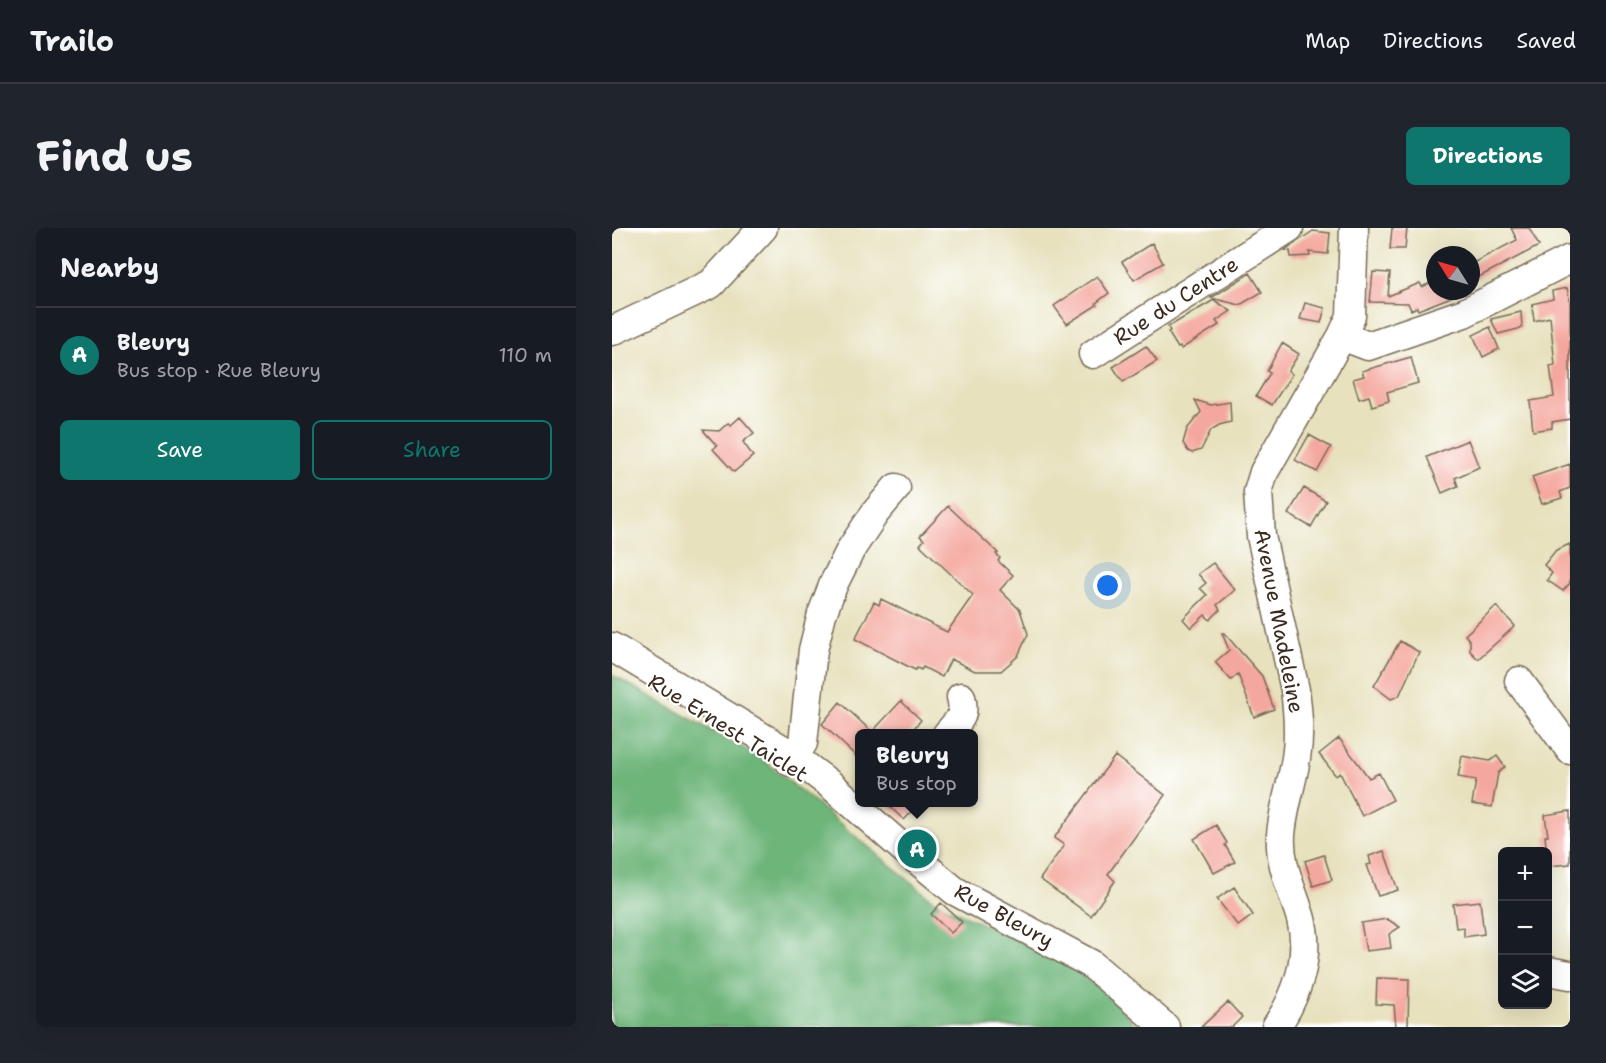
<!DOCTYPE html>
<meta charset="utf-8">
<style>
:root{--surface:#171b24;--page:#20242c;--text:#f1f3f6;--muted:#9ea1a6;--line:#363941;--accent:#0f766e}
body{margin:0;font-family:"Shantell Sans",sans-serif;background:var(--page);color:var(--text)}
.controls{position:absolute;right:18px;bottom:18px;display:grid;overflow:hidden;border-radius:9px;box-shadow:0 6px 24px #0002}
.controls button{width:54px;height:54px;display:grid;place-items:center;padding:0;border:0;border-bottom:2px solid var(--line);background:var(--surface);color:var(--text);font:30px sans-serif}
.compass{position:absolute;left:814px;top:18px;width:54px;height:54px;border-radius:50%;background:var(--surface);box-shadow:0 6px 24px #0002;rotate:307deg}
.you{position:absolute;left:496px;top:358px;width:21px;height:21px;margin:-15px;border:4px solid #fff;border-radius:50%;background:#1a73e8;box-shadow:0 0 0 9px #1a73e833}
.badge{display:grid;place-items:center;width:39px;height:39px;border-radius:50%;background:var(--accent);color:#fff;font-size:20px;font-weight:700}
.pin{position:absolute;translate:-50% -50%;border:3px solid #fff;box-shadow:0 2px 6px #0006}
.popup{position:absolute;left:243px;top:501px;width:123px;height:78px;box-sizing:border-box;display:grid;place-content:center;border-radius:9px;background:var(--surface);filter:drop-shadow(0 2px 4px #0005);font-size:20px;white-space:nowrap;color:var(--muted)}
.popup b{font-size:22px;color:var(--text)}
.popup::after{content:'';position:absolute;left:50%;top:100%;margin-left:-12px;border:12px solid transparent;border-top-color:var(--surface)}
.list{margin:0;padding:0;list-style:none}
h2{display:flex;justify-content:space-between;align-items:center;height:78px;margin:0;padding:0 24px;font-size:26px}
h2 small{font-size:20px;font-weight:400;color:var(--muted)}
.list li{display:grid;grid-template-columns:39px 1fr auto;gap:18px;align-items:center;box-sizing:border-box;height:96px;padding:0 24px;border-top:2px solid var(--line)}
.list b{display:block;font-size:22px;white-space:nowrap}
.list p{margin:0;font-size:20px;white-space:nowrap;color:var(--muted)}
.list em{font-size:20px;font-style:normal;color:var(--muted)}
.actions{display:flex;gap:12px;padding:18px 24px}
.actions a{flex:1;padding:14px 0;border:2px solid var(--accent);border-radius:9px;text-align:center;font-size:21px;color:var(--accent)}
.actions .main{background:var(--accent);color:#fff}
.icon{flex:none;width:33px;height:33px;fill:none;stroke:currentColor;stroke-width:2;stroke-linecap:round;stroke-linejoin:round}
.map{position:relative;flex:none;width:958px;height:799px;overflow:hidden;border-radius:9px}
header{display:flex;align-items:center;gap:36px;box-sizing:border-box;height:84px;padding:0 30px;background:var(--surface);border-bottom:2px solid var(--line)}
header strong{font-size:28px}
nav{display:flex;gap:33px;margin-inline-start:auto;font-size:21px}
.intro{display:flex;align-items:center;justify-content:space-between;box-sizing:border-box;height:144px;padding:0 36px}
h1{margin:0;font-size:42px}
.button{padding:15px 27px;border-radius:9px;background:var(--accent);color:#fff;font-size:21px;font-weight:700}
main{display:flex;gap:36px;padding:0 36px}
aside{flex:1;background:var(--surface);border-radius:9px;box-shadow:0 6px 24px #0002}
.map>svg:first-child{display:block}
</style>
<header>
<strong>Trailo</strong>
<nav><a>Map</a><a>Directions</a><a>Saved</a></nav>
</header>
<div class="intro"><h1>Find us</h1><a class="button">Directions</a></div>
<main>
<aside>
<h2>Nearby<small></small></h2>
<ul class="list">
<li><span class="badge">A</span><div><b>Bleury</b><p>Bus stop · Rue Bleury</p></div><em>110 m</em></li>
</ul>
<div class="actions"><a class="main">Save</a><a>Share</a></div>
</aside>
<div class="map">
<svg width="958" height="799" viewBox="0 0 958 799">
<rect width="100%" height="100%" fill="#fff"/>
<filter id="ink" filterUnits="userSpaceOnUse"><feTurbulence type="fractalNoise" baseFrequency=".0167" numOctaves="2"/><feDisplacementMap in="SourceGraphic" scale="12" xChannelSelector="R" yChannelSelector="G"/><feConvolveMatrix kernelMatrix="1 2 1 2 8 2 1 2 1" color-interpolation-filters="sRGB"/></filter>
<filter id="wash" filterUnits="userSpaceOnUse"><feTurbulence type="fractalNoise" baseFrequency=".008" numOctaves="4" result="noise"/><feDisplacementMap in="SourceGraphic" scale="24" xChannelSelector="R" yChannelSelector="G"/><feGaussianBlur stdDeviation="1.35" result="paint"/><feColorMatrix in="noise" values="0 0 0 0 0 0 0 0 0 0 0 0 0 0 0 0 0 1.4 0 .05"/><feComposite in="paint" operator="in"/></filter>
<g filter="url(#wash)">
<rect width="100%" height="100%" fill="#e7e1bd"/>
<path fill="#6eb57a" stroke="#54704c" stroke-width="1.5" d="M 0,447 L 149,530 L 322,673 L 450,733 L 486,755 L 525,799 L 0,799 Z"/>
<g id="blocks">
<path fill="#f4a79e" d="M 780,0 L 795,0 L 793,21 L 778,21 Z
M 899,0 L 917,0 L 927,18 L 859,53 L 859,36 L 905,12 Z
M 701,3 L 718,5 L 716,26 L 697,24 L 698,28 L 679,29 L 678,23 L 673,22 Z
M 540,15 L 551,35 L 522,52 L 510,34 Z
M 761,44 L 778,45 L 776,68 L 808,55 L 810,59 L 823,53 L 823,63 L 852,64 L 806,82 L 805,79 L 799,82 L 796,75 L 758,74 Z
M 638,45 L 650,64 L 628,77 L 599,70 Z
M 485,48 L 497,65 L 484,75 L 485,77 L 455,96 L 442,78 Z
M 955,60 L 958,74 L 958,191 L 940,194 L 940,200 L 921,203 L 918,173 L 942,169 L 938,138 L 943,137 L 938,89 L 922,93 L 920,76 L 941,71 L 940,63 Z
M 602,72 L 619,83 L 604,93 L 607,97 L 569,121 L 568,119 L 566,120 L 556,104 L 558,103 L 556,99 Z
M 693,75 L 713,80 L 709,95 L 688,91 Z
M 909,84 L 910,100 L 886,106 L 879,91 Z
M 878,99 L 887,121 L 871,129 L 861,107 Z
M 670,115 L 687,126 L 676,143 L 680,146 L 660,177 L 644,168 L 658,145 L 655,143 Z
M 534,118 L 545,133 L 511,154 L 501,139 Z
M 799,129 L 806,155 L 775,164 L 777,173 L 760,178 L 757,168 L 747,171 L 741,151 L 752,148 L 750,143 Z
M 583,172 L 599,177 L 618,174 L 619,194 L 607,197 L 599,202 L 589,222 L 580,225 L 576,223 L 571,215 L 575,201 L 589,184 Z
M 128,189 L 142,205 L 131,214 L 141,228 L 122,244 L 101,221 L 105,218 L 91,202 L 107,203 L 116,195 L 119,197 Z
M 697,207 L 719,219 L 705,244 L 683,232 Z
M 856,212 L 867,239 L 843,250 L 846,258 L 830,265 L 815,229 Z
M 958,236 L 958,260 L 948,264 L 950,270 L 930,276 L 920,249 Z
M 692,260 L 714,273 L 699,299 L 676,286 Z
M 336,278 L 386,325 L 384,326 L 388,330 L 386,333 L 401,347 L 388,362 L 408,382 L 416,406 L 406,428 L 389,443 L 363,443 L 339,431 L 330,449 L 311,439 L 309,442 L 305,440 L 303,442 L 243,411 L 262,374 L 267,377 L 269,371 L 335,404 L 361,367 L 308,317 L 312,312 L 308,308 Z
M 958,316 L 958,355 L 951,363 L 935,352 L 940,345 L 932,337 L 944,322 Z
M 601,335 L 623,362 L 605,377 L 608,382 L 598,392 L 593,387 L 579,400 L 571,391 L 595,367 L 588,360 L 594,355 L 586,346 Z
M 884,378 L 903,398 L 866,431 L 858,423 L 858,413 L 853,407 Z
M 610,405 L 612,405 L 650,448 L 662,481 L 642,489 L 626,446 L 619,452 L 603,434 L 617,422 Z
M 788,413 L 807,424 L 787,468 L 779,471 L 762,458 Z
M 289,473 L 309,492 L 297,506 L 248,506 L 248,532 L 210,496 L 228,474 L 260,504 Z
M 727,510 L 757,550 L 767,545 L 781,572 L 750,588 L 728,545 L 724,548 L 707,526 Z
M 503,528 L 553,567 L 496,646 L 503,653 L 479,688 L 428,651 L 452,617 L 442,610 Z
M 850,528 L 878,533 L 885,528 L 893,539 L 886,545 L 880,579 L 860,576 L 864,552 L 846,549 Z
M 273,574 L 309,574 L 292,592 Z
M 958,583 L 958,636 L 936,638 L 933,608 L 936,608 L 933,587 Z
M 604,597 L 615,615 L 613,617 L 623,634 L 602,645 L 582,611 Z
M 772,623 L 786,662 L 766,668 L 755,637 L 759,636 L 757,628 Z
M 712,627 L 720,652 L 701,658 L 693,633 Z
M 622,659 L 641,687 L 626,698 L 605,671 Z
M 868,673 L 872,706 L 852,709 L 852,699 L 844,700 L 841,676 Z
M 329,675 L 350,694 L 339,705 L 319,686 Z
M 775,691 L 788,699 L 777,706 L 779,720 L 754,723 L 749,695 Z
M 765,750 L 797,751 L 796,799 L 784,799 L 782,777 L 764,776 Z
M 616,774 L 630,789 L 620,799 L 589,799 Z"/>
</g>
</g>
<g filter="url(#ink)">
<use href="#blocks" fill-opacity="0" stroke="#776a56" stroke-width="1.5"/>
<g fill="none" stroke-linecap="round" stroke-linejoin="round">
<defs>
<path id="minor" d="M 0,103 L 99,56 L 151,0
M 730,108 L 756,118 L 852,85 L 958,31
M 481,126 L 677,0
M 0,419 L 175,524 L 219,557 L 293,622 L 343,663 L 479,736 L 553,799
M 907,453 L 958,522
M 335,506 C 347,492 354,488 349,469
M 178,534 L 191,515 L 201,422 L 210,386 L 222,355 L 239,321 L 263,285 L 284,260
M 936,743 L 958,747
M 664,799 C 685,768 699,729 689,691 C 681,663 667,637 669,607 C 671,581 680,556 684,530 C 688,507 686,485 683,462 L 649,308 L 646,264 L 652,244 L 730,108 L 739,88 L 742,0"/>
</defs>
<use href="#minor" stroke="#776a56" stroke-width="31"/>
<use href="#minor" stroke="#fff" stroke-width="28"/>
</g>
</g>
<g text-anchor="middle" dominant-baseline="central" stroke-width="4.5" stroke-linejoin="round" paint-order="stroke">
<g font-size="21" fill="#3b2a1e" stroke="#fff">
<text transform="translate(564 73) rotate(-33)">Rue du Centre</text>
<text transform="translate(667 393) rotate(79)">Avenue Madeleine</text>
<text transform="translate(116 500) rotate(32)">Rue Ernest Taiclet</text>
<text transform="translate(392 688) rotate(29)">Rue Bleury</text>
</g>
</g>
</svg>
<div class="controls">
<button>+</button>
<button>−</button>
<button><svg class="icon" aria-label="layers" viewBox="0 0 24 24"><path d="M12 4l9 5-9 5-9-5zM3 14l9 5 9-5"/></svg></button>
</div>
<svg class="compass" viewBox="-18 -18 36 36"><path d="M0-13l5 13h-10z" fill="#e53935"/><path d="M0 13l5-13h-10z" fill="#9ea1a6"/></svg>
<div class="you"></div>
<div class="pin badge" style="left:305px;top:621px">A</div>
<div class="popup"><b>Bleury</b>Bus stop</div>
</div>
</main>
